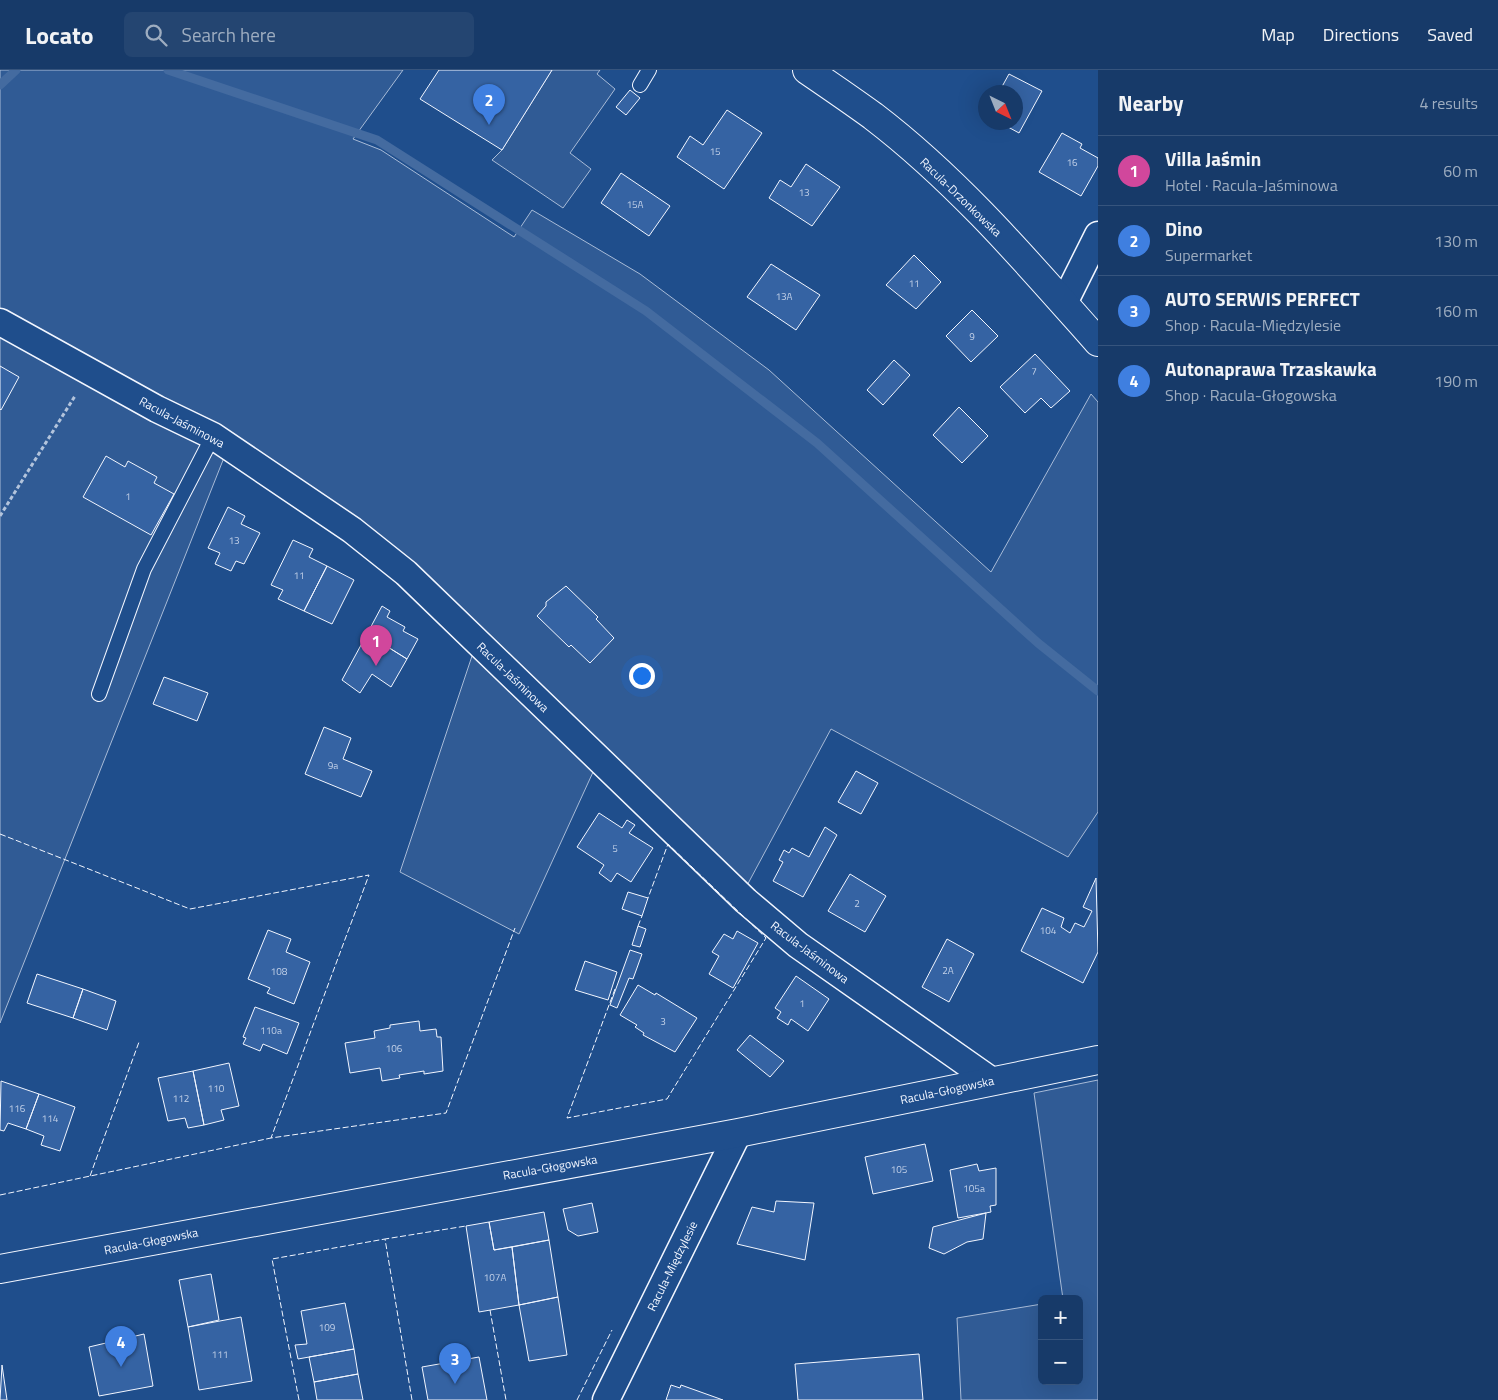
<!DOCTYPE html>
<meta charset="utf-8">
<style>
:root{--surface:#173a69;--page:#244571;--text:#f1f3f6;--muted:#9eadc0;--line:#36547d;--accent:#ffb74d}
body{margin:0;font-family:"Titillium Web",sans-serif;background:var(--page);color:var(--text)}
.controls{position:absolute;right:15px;bottom:15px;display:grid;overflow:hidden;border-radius:8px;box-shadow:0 5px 20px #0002}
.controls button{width:45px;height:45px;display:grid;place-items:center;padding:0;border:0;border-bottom:1px solid var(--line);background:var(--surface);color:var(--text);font:25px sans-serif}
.compass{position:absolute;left:978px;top:15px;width:45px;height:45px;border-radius:50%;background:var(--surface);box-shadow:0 5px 20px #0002;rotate:137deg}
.you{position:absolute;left:641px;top:605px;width:18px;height:18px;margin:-12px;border:4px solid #fff;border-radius:50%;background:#1a73e8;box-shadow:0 0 0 8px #1a73e833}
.badge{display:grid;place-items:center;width:32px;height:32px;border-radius:50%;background:var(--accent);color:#fff;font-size:16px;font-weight:700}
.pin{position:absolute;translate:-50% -41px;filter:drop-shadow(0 1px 2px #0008)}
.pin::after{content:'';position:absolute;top:26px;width:18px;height:15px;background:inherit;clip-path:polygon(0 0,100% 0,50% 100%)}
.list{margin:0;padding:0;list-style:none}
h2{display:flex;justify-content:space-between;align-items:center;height:65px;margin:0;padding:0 20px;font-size:21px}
h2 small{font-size:16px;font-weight:400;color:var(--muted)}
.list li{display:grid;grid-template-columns:32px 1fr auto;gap:15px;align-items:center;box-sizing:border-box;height:70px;padding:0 20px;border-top:1px solid var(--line)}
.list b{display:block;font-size:19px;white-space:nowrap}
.list p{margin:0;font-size:16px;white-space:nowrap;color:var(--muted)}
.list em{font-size:16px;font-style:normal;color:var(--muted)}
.icon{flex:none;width:28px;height:28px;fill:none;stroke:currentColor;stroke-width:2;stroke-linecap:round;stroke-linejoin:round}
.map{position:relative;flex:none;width:1098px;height:1330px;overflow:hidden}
header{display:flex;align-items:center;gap:30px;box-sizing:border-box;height:70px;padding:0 25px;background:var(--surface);border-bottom:1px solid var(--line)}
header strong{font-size:24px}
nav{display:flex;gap:28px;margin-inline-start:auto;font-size:18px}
.search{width:350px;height:45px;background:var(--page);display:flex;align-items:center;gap:12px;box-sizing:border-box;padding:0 18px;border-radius:8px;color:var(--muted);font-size:19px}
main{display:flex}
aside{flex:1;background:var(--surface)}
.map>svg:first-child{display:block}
</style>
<header>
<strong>Locato</strong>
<div class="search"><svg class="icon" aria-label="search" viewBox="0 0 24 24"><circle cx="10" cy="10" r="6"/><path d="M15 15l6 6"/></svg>Search here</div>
<nav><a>Map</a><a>Directions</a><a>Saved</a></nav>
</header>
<main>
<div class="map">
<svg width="1098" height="1330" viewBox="0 0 1098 1330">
<rect width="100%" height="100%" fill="#1f4e8c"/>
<path fill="#305b95" stroke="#a8bbd7" d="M 0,0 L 403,0 L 353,69 L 381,80 L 514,167 L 532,140 L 640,204 L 769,300 L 991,502 L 1091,324 L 1098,332 L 1098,742 L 1068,787 L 831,659 L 744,821 L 599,689 L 519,864 L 400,802 L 478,568 L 231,370 L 0,953 Z
M 552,0 L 600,0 L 597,4 L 615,19 L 570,83 L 591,99 L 563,138 L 492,90 L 502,80 Z
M 1098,1010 L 1098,1330 L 961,1330 L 957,1248 L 1042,1234 L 1042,1311 L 1079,1311 L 1079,1229 L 1063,1229 L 1034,1023 Z"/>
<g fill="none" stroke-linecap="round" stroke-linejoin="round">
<path stroke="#446ba0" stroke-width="9" d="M 168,0 L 377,70 L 646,241 L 817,373 L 1038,573 L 1098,621
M 0,15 L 16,0"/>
</g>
<path fill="#3563a3" stroke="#f2f6ff" d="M 439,0 L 552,0 L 502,80 L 420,29 Z
M 1009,4 L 1042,21 L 1019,63 L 999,52 L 1016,52 L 1016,22 L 999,22 Z
M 630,20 L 640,28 L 626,45 L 616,37 Z
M 727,40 L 762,63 L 724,119 L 677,87 L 690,66 L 703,75 Z
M 1062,63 L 1082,74 L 1080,78 L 1098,88 L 1098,96 L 1081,126 L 1039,102 Z
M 806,94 L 840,117 L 812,156 L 769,128 L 780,110 L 791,117 Z
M 621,103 L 670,136 L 649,166 L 601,133 Z
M 914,185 L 941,212 L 916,239 L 886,215 Z
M 771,194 L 820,225 L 796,260 L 747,227 Z
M 972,240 L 998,266 L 971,292 L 946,266 Z
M 1035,284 L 1070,321 L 1051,338 L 1041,328 L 1025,343 L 1000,317 Z
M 894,290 L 910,305 L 883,335 L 867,320 Z
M 0,296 L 19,307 L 1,340 L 0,339 Z
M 959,337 L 988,366 L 962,393 L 933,365 Z
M 106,386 L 125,397 L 128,391 L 157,407 L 154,413 L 174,424 L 151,465 L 83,427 Z
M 228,437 L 245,446 L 241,454 L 260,463 L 244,494 L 236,491 L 231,501 L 215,494 L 220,483 L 208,478 Z
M 293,470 L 313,479 L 309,487 L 327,496 L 304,541 L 278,529 L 283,520 L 271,515 Z
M 327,496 L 354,510 L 332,554 L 304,541 Z
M 566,516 L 598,547 L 596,549 L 614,568 L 590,593 L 571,575 L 569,577 L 537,546 L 546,536 L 546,532 Z
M 382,536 L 390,541 L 387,547 L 405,557 L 403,561 L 418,569 L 407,589 L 367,564 Z
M 367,564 L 407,589 L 391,617 L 372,604 L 360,623 L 342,610 Z
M 164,607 L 208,623 L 197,651 L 153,634 Z
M 324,657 L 351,668 L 343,689 L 372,701 L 361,727 L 305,704 Z
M 856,701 L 878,713 L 861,744 L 838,732 Z
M 599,743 L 622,758 L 627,750 L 635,755 L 629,763 L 653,778 L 631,812 L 617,803 L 611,812 L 599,803 L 604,795 L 577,777 Z
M 825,757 L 837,765 L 803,827 L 773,811 L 783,792 L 779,790 L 784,780 L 789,783 L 792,778 L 809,787 Z
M 850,804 L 886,826 L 865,862 L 828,841 Z
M 1096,808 L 1098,882 L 1083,913 L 1021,881 L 1042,838 L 1064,848 L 1061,857 L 1070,863 L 1075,853 L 1084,857 L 1092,841 L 1083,837 Z
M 628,822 L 648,828 L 642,846 L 622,839 Z
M 638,856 L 646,859 L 640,877 L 632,875 Z
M 268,860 L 291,869 L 286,882 L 310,892 L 294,934 L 267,923 L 270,918 L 248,909 Z
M 737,861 L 758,873 L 733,918 L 709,904 L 719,886 L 712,882 L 724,864 L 733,869 Z
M 947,869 L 974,884 L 949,932 L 922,917 Z
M 630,880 L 642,884 L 633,909 L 629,908 L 617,938 L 610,935 Z
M 585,891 L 617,902 L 608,930 L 575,920 Z
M 37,904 L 83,919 L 73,948 L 27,933 Z
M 796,906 L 829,929 L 808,961 L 791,949 L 788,955 L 777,948 L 781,942 L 775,938 Z
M 638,915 L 655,925 L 656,923 L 697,948 L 675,982 L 643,965 L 644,963 L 635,957 L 637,955 L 620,945 Z
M 83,919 L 116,931 L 107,960 L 73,948 Z
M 255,937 L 299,953 L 287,984 L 263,974 L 260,981 L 243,974 L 246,968 L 243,967 Z
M 419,951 L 420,961 L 436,959 L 437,967 L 441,967 L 443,1001 L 424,1004 L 424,1001 L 399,1005 L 400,1008 L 382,1011 L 380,998 L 350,1003 L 345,973 L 375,968 L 374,961 L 390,958 L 390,955 Z
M 750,965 L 784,991 L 770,1007 L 737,980 Z
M 229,993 L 239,1036 L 221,1040 L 224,1050 L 204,1055 L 193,1001 Z
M 193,1001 L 204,1055 L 188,1058 L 185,1048 L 168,1051 L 158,1008 Z
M 1,1011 L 39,1024 L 26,1059 L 8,1053 L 4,1061 L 0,1060 Z
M 39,1024 L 75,1037 L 60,1081 L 41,1075 L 44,1066 L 26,1059 Z
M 925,1074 L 933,1111 L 873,1124 L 865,1087 Z
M 977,1094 L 979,1101 L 996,1098 L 996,1135 L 990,1136 L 991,1142 L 958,1148 L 950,1100 Z
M 776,1131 L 814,1133 L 805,1190 L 737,1174 L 752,1137 L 774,1142 Z
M 592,1133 L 598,1162 L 578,1166 L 568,1160 L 563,1139 Z
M 544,1142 L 549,1170 L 494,1180 L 489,1152 Z
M 986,1143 L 983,1169 L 967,1172 L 944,1184 L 929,1178 L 933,1157 Z
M 489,1152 L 494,1180 L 512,1177 L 519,1235 L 479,1242 L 466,1156 Z
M 549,1170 L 558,1227 L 519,1235 L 512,1177 Z
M 211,1204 L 219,1250 L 188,1257 L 179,1210 Z
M 558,1227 L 567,1285 L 529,1291 L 519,1235 Z
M 345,1233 L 354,1279 L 298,1289 L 295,1275 L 307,1274 L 301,1241 Z
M 241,1247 L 252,1311 L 199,1320 L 188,1257 Z
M 144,1264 L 153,1316 L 99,1326 L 89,1277 Z
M 354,1279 L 358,1304 L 314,1312 L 309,1287 Z
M 919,1284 L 923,1330 L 798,1330 L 795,1294 Z
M 479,1287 L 487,1330 L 428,1330 L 422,1297 Z
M 2,1295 L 7,1330 L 0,1330 Z
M 358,1304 L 363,1330 L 317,1330 L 314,1312 Z
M 671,1315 L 680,1318 L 681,1315 L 723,1330 L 666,1330 Z"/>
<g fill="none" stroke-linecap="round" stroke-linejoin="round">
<defs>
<path id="service" d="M 640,15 L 649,0
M 99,624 L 144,499 L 213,366"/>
<path id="minor" d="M 1064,233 L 1098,165
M 0,252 L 157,339 L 213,366 L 352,460 L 406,503 L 746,831 L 798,875 L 992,1011
M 606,1330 L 738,1063"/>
<path id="tertiary" d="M 807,0 C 829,15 851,30 873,46 C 957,110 1028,193 1098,272
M 0,1199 L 738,1063 L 1098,990"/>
</defs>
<use href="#service" stroke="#f2f6ff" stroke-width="16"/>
<use href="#minor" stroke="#f2f6ff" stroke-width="29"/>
<use href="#tertiary" stroke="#f2f6ff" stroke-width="30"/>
<path stroke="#b3c4dc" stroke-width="3" stroke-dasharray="4 2.5" stroke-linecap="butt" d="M 0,446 L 75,326"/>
<use href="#service" stroke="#1f4e8c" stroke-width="14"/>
<use href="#minor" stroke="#1f4e8c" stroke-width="26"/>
<use href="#tertiary" stroke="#1f4e8c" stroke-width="28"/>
<path stroke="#f2f6ff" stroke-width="1" stroke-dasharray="6 2.5" stroke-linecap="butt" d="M 0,764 L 190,839 L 369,805 L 271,1068 L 446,1043 L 515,858
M 638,856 L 642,846
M 615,919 L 567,1048 L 667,1029 L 766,868 L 668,774 L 648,828
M 90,1106 L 139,972
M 0,1125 L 271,1068
M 490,1240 L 506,1330
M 299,1330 L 272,1189 L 385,1169
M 412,1330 L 385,1169 L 466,1156
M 577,1330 L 612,1260"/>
</g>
<g text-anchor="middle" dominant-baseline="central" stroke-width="4" stroke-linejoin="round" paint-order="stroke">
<g font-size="10" fill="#c3d1e8">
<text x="715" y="81">15</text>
<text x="1072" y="92">16</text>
<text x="804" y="122">13</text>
<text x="635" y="134">15A</text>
<text x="914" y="213">11</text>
<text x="784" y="226">13A</text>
<text x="972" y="266">9</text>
<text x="1034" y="301">7</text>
<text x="128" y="426">1</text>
<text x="234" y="470">13</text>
<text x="299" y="505">11</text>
<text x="333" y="695">9a</text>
<text x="615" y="778">5</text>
<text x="857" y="833">2</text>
<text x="1048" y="860">104</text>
<text x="948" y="900">2A</text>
<text x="279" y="901">108</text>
<text x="802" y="933">1</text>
<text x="663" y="951">3</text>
<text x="271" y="960">110a</text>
<text x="394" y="978">106</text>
<text x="216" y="1018">110</text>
<text x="181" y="1028">112</text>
<text x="17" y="1038">116</text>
<text x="50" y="1048">114</text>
<text x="899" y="1099">105</text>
<text x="974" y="1118">105a</text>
<text x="495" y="1207">107A</text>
<text x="327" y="1257">109</text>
<text x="220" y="1284">111</text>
</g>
<g font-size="12" fill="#f2f6ff" stroke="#1f4e8c">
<text transform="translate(961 127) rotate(44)">Racula-Drzonkowska</text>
<text transform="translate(182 352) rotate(28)">Racula-Jaśminowa</text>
<text transform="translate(513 607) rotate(44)">Racula-Jaśminowa</text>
<text transform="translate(810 882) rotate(37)">Racula-Jaśminowa</text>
<text transform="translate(947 1020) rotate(-12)">Racula-Głogowska</text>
<text transform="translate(550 1097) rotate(-10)">Racula-Głogowska</text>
<text transform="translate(151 1171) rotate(-11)">Racula-Głogowska</text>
<text transform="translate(672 1196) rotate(-64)">Racula-Międzylesie</text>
</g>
</g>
</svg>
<div class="controls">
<button>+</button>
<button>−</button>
</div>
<svg class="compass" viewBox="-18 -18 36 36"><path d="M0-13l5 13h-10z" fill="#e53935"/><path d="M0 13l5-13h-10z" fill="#9eadc0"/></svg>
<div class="you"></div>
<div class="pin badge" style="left:376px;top:596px;background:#d1479c">1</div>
<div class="pin badge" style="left:489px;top:55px;background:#3f7fe0">2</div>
<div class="pin badge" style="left:455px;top:1314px;background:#3f7fe0">3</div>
<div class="pin badge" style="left:121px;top:1297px;background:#3f7fe0">4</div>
</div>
<aside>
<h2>Nearby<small>4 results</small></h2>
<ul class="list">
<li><span class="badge" style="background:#d1479c">1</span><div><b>Villa Jaśmin</b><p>Hotel · Racula-Jaśminowa</p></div><em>60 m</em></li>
<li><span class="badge" style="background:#3f7fe0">2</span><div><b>Dino</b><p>Supermarket</p></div><em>130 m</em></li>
<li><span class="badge" style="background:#3f7fe0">3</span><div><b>AUTO SERWIS PERFECT</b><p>Shop · Racula-Międzylesie</p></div><em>160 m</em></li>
<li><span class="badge" style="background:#3f7fe0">4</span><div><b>Autonaprawa Trzaskawka</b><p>Shop · Racula-Głogowska</p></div><em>190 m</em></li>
</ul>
</aside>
</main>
